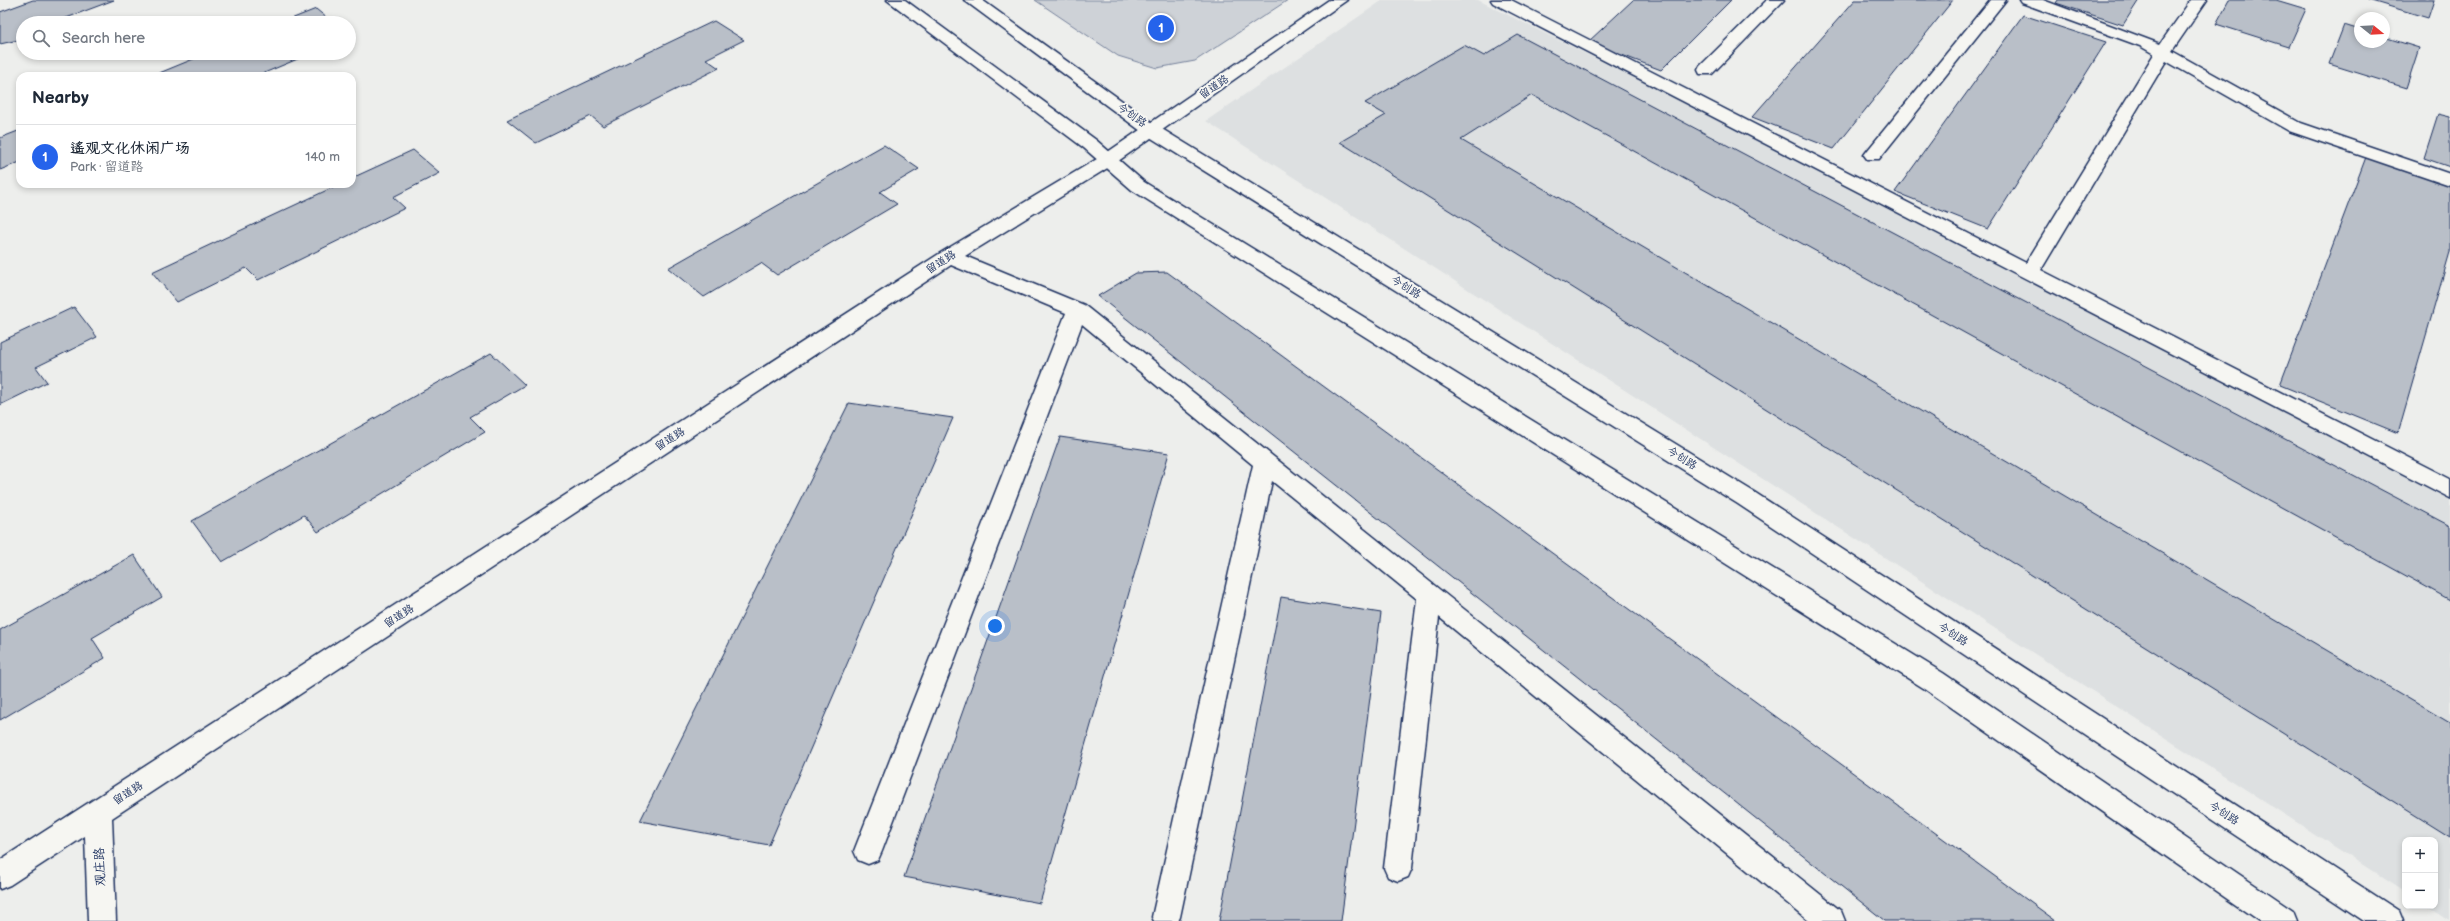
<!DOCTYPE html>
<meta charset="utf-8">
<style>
:root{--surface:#fff;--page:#f2f2f3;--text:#1f2937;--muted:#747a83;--line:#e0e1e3;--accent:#2563eb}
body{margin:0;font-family:"Balsamiq Sans","LXGW WenKai TC",sans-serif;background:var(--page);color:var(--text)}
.controls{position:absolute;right:12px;bottom:12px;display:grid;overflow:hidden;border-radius:8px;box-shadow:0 2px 6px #0003}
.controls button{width:36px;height:36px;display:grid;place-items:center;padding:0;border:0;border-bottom:1px solid var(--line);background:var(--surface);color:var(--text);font:20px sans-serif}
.compass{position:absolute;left:2354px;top:12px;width:36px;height:36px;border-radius:50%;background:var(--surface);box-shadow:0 2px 6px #0003;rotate:108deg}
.you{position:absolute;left:995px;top:626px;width:14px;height:14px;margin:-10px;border:3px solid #fff;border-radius:50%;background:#1a73e8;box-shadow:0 0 0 6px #1a73e833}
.badge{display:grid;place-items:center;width:26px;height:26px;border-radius:50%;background:var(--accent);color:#fff;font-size:13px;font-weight:700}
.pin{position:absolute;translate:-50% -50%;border:2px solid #fff;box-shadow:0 1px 4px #0006}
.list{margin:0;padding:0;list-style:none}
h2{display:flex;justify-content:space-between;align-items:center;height:52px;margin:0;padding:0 16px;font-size:17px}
h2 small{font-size:13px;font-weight:400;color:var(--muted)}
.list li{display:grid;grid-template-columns:26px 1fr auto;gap:12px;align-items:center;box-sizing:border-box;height:64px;padding:0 16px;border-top:1px solid var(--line)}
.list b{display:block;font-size:15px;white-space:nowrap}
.list p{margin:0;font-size:13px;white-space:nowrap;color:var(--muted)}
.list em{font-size:13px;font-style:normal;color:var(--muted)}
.icon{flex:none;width:22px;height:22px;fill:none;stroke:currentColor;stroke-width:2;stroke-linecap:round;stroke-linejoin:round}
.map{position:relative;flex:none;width:2450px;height:921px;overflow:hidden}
.search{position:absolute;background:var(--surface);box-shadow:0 2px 6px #0003;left:16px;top:16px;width:340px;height:44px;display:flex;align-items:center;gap:10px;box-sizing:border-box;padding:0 14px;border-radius:22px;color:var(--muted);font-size:15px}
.panel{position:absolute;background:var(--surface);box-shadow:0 2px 6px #0003;left:16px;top:72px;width:340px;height:116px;border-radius:12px}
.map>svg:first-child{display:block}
</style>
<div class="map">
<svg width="2450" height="921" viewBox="0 0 2450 921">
<rect width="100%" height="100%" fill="#edeeec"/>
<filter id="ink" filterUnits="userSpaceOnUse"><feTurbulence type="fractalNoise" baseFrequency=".025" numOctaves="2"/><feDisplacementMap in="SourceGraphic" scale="8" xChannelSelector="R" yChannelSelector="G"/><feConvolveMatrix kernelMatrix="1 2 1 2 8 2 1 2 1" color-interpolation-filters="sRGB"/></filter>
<g filter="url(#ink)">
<path fill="#dde0e1" d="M 1383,0 L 1478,0 L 2003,261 L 2450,500 L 2450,921 L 2427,906 L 2435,906 L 2435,840 L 2405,840 L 2405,892 L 1206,121 Z"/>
<path fill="#ced2d7" stroke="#74809a" d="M 1035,0 L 1288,0 L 1195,61 L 1157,68 L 1118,56 Z"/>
<path fill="#b9bfc8" stroke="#1b2f5e" d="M 33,0 L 114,0 L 53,23 L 23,23 L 23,39 L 0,44 L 0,12 Z
M 1633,0 L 1731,0 L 1661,70 L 1588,42 Z
M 1855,0 L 1953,0 L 1834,149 L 1752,117 Z
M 2058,0 L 2139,0 L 2123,25 L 2056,3 Z
M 2229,0 L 2276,0 L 2306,9 L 2289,47 L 2216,24 Z
M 2368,0 L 2434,0 L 2428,18 Z
M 316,9 L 333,23 L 281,23 Z
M 2023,15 L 2106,42 L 1988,229 L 1895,192 Z
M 714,21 L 744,40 L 706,59 L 719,68 L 603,126 L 591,116 L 536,143 L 507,120 Z
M 2344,25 L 2360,30 L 2360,42 L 2384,42 L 2384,37 L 2419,48 L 2406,88 L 2329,64 Z
M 1518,35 L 2450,526 L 2450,600 L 1532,95 L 1461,140 L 2450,723 L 2450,837 L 1340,142 L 1386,115 L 1365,103 L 1464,45 L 1484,56 Z
M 208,53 L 312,53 L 257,76 L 152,76 Z
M 2438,114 L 2450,117 L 2450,167 L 2424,158 Z
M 18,131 L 20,133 L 20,162 L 0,170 L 0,138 Z
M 884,145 L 919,169 L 880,192 L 897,204 L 777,275 L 761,263 L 704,297 L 668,268 Z
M 413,150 L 440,173 L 393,197 L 405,208 L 258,280 L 246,268 L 177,302 L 152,272 L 340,184 L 352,184 L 352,178 Z
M 2366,157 L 2450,185 L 2450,252 L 2398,433 L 2280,385 Z
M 1167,272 L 2056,921 L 1885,921 L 1098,296 L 1136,273 Z
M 74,307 L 97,337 L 36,367 L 47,382 L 0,405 L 0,342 Z
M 491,353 L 525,385 L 470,417 L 485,432 L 318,532 L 304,515 L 222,562 L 192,521 Z
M 849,403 L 953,418 L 769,845 L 640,821 Z
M 1060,437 L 1169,453 L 1040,903 L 904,877 Z
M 134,555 L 162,597 L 92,638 L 105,658 L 0,720 L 0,630 Z
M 1281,597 L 1381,613 L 1341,921 L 1219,921 Z"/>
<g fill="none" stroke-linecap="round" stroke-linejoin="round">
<defs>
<path id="minor" d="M 1329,0 L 1347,0 L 1114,164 L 965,256 L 1084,305 L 1841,911 L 1845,921 L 1809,921 L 1439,617 L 1412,868 L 1408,877 L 1398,881 L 1388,877 L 1384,868 L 1417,599 L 1272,481 L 1180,917 L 1178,921 L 1154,921 L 1152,917 L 1253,465 L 1082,324 L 882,851 L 878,860 L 868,864 L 858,860 L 854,851 L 1066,313 L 951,265 L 112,818 L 116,921 L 88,921 L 85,836 L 10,885 L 0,889 L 0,860 L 942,252 L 1102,156 Z
M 1491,0 L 1511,0 L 2026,263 L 2154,54 L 2140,46 L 2022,3 L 2020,0 L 2043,0 L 2160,44 L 2191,0 L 2207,0 L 2172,51 L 2301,123 L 2450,174 L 2450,186 L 2289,131 L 2166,61 L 2041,270 L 2450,479 L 2450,498 L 1493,3 Z
M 1767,0 L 1784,0 L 1712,74 L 1700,74 L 1698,70 L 1700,66 Z
M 1990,0 L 2006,0 L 1879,159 L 1867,159 L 1864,155 L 1867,151 Z"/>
<path id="major" d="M 887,0 L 905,0 L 1096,140 L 1144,182 L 1943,673 L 2293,911 L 2297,921 L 2259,921 L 1925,689 L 1132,190 L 1084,148 Z
M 964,0 L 982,0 L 1157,126 L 1754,492 L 2399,911 L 2403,921 L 2364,921 L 1738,504 L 1145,134 Z"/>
</defs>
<use href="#minor" stroke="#1b2f5e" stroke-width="3"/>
<use href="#major" stroke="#1b2f5e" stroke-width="3"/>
<use href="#minor" fill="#f6f6f2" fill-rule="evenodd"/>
<use href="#major" fill="#f6f6f2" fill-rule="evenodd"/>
</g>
</g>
<g text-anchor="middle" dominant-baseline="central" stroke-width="4" stroke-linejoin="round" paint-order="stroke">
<g font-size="11" fill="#1b2f5e" stroke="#f6f6f2">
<text transform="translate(1214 87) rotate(-35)">留道路</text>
<text transform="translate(1132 115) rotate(36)">今创路</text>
<text transform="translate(941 262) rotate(-33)">留道路</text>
<text transform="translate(1406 287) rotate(32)">今创路</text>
<text transform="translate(670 439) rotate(-33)">留道路</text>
<text transform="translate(1682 458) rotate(32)">今创路</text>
<text transform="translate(399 616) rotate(-33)">留道路</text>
<text transform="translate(1953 634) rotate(33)">今创路</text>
<text transform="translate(128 793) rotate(-33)">留道路</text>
<text transform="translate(2224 813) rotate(33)">今创路</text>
</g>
<g font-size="13" fill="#1b2f5e" stroke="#f6f6f2">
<text transform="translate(100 867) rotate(-92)">观庄路</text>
</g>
</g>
</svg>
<div class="controls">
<button>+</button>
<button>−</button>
</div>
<svg class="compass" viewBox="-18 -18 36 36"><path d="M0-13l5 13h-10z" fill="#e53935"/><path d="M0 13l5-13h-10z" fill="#747a83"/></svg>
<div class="you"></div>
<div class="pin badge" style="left:1161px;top:28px">1</div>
<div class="search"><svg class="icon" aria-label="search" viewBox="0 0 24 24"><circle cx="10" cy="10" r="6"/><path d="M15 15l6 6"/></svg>Search here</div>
<section class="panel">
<h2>Nearby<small></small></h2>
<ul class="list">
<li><span class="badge">1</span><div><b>遥观文化休闲广场</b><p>Park · 留道路</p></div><em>140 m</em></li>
</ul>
</section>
</div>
